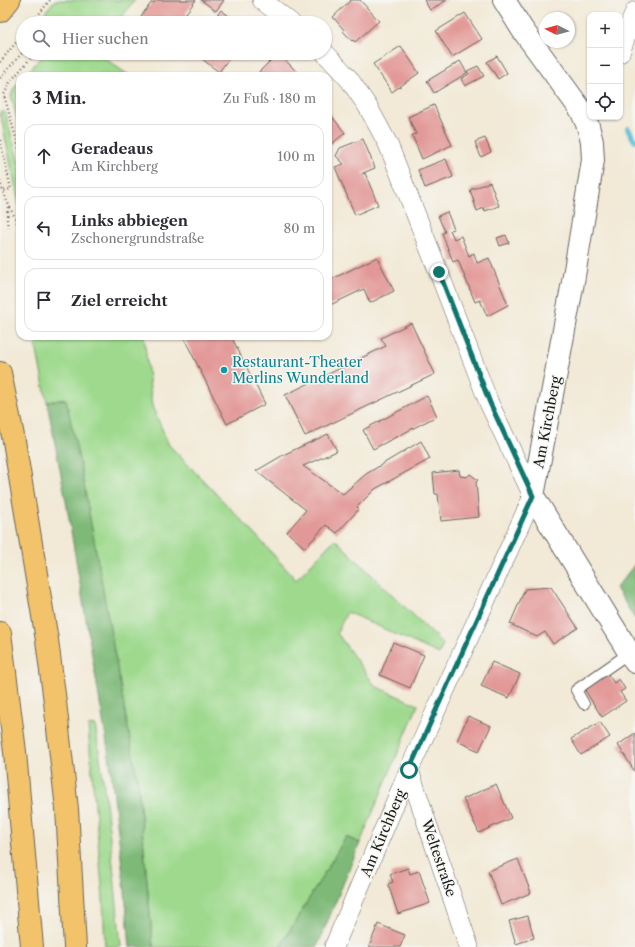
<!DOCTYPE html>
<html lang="de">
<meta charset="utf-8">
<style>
:root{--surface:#fff;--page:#f7f7f7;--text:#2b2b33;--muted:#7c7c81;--line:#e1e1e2}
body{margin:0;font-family:"Libre Caslon Text",serif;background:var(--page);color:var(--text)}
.controls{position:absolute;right:12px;top:12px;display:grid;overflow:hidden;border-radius:8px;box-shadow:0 1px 3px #0004}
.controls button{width:36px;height:36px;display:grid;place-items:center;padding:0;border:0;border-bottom:1px solid var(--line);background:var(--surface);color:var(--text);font:20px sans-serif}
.compass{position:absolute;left:539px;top:12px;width:36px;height:36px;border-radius:50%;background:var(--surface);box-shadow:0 1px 3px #0004;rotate:276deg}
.stop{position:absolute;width:12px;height:12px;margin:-9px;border:3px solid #0f766e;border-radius:50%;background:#fff}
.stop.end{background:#0f766e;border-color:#fff;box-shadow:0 1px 4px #0008}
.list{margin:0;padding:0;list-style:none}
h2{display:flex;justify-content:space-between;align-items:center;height:52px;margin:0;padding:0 16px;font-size:17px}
h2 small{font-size:13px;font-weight:400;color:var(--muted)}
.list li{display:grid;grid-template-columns:26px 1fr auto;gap:12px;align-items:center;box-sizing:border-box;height:64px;margin:0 8px 8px;padding:0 8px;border:1px solid var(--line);border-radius:12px}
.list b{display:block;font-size:15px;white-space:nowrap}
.list p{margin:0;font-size:13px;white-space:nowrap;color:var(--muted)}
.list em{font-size:13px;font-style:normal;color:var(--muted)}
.icon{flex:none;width:22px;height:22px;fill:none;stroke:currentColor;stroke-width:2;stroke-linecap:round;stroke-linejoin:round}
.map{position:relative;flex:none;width:635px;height:947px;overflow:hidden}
.search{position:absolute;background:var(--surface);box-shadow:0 1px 3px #0004;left:16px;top:16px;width:316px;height:44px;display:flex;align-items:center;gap:10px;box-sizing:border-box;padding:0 14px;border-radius:22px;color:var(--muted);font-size:15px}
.panel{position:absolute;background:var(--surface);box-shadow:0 1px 3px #0004;left:16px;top:72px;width:316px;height:268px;border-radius:12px}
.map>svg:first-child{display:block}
</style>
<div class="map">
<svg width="635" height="947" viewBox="0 0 635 947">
<rect width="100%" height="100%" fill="#f6f6f2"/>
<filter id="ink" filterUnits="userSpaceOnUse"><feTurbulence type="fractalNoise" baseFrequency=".025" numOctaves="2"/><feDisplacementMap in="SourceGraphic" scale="8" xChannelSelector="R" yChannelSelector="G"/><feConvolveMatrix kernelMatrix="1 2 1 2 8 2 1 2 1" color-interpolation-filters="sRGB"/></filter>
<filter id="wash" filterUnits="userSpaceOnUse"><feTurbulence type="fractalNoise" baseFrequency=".012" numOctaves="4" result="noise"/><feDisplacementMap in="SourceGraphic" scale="16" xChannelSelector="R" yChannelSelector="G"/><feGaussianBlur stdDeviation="0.9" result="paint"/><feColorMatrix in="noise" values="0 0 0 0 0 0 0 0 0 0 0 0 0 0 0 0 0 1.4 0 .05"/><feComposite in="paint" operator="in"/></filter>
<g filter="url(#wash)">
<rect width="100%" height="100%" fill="#f2e9d6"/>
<path fill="#9ed98d" stroke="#5d7a54" d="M 55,0 L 135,0 L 117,23 L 49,23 L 41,17 Z
M 45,53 L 97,53 L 130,76 L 24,76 Z
M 20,81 L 20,130 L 11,96 L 14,88 Z
M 0,112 L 5,112 L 20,167 L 20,210 Z
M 34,336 L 144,336 L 152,406 L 169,445 L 253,532 L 296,580 L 335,539 L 443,644 L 439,654 L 347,612 L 337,633 L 375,686 L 418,705 L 360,843 L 346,837 L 280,947 L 153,947 L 138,783 L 65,399 L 47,402 Z
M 95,725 C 107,799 114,873 121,947 L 105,947 L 103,899 L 88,726 Z"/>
<path fill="#7eb978" stroke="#4d6a4a" d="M 66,399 L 82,473 L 138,783 L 153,947 L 130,947 L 125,892 L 110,762 L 66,501 L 47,402 Z
M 635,564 L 635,619 L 616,588 Z
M 346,837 L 360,843 L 317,947 L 280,947 Z"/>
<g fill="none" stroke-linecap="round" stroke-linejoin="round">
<path stroke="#51b8d0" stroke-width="6" d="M 628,129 L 635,141"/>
</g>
<g id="blocks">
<path fill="#e29896" d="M 156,0 L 196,0 L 186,13 L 188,15 L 183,22 L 181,21 L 179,23 L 151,23 L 141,16 L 152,2 L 154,3 Z
M 201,0 L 224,0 L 216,11 Z
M 351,0 L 360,0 L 379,21 L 355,42 L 353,40 L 352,41 L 343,31 L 344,30 L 333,17 Z
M 424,0 L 447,0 L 430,10 Z
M 221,10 L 238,23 L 211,23 Z
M 465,13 L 482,39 L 452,57 L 436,31 Z
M 401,46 L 419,73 L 392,92 L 373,64 Z
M 194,53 L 233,53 L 219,72 Z
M 278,53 L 301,76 L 255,76 Z
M 497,56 L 507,73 L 498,79 L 487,62 Z
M 460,61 L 467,73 L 434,93 L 427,81 Z
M 478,66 L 484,76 L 465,86 L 461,79 L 469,74 L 467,71 Z
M 434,105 L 452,145 L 422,159 L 412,135 L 416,134 L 408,117 Z
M 330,114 L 345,133 L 330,145 L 328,142 L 328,116 Z
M 485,138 L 491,152 L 481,157 L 475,142 Z
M 363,139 L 375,168 L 363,173 L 363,174 L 365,173 L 378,205 L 355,215 L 335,167 L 344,164 L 336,156 L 340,148 Z
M 446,159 L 453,177 L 425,188 L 418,170 Z
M 490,182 L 499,206 L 485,211 L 484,208 L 477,211 L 470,190 Z
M 447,212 L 454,229 L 450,230 L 454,239 L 461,236 L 469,256 L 474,253 L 477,263 L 489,258 L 508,305 L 487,316 L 480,300 L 475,302 L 458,260 L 453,262 L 442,233 L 445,232 L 438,216 Z
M 506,235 L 509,243 L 500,246 L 497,238 Z
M 377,257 L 394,291 L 370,303 L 364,289 L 328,306 L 328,281 Z
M 411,323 L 435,374 L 305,436 L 285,395 L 386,346 L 381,338 Z
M 183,336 L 231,336 L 265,404 L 227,424 Z
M 427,396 L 437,416 L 373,449 L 363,430 Z
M 328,434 L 337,451 L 303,466 L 343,494 L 366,474 L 421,441 L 430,459 L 375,489 L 357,507 L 359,509 L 337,533 L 326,525 L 305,548 L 287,532 L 306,510 L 256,471 L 285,454 Z
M 459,470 L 460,476 L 467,477 L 470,474 L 478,480 L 476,482 L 479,517 L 441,521 L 438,494 L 435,494 L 433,473 Z
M 551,587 L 578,628 L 553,644 L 545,632 L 537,637 L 510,624 L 525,589 Z
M 393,642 L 424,655 L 410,688 L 380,675 Z
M 492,662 L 520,674 L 509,698 L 481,686 Z
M 608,674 L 614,683 L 619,679 L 625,689 L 620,692 L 626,701 L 602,717 L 584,689 Z
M 468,716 L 491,726 L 479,751 L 457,741 Z
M 600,722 L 610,737 L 581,755 L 571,739 Z
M 635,733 L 635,772 L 618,745 Z
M 496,784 L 511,818 L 479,833 L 463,799 Z
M 518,859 L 531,893 L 501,905 L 488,871 Z
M 408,868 L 410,874 L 419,871 L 430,903 L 398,914 L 388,884 L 393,882 L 390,874 Z
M 528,916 L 534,938 L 516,944 L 509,921 Z
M 378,924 L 405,935 L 400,947 L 369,947 Z"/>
</g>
</g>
<g filter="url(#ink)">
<use href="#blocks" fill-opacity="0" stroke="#67645d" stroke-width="1"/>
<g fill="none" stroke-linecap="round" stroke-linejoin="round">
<defs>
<path id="service" d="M 584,704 L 576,690 L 629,653"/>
<path id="minor" d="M 262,0 L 291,23
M 325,53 L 349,79 L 368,107 L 388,144 L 439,273 L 489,403 L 533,496 L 409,770 L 334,947
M 620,53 L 635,11
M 409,770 L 469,947"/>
<path id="tertiary" d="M 504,0 L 522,29 L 581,110 L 588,126 L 592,142 L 593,160 L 573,282 L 533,496 L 635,662"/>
<path id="primary" d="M 0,11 L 9,0"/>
<path id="motorway" d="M 0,373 L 14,441 L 47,640 L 55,702 L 67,809 L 75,947
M 0,633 L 15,752 L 32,947"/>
</defs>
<use href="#service" stroke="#67645d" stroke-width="12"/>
<use href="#minor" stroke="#67645d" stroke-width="20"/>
<use href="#tertiary" stroke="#67645d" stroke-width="24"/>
<use href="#primary" stroke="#67645d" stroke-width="24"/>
<use href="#motorway" stroke="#67645d" stroke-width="24"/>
<path stroke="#67645d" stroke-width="2.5" stroke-dasharray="1 3" stroke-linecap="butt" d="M 32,23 L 50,0
M 0,62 L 23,34
M 0,78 L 23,52
M 0,140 L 11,189 L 2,191
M 20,152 L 4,95 L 10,82 L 35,53
M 0,181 C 4,199 14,213 20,230
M 8,228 L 7,220 L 8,206"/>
<use href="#service" stroke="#fff" stroke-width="10"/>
<use href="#minor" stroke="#fff" stroke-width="19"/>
<use href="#tertiary" stroke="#fff" stroke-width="22"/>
<use href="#primary" stroke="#f2c36a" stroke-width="22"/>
<use href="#motorway" stroke="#f2c36a" stroke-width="22"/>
</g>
</g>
<g fill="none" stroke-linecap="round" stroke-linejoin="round" filter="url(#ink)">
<path stroke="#0f766e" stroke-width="5" d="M 409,770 L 533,496 L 490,403 L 439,272"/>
</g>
<circle fill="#0f9aa8" stroke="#f6f6f2" stroke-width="1.5" cx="224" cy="370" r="4"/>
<g text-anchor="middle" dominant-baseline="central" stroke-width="3" stroke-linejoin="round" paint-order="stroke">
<g font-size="14" fill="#0d838f" stroke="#f6f6f2" text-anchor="start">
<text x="232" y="362">Restaurant-Theater<tspan x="232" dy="16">Merlins Wunderland</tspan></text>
</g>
<g font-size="14" fill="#1c1c1c" stroke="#f6f6f2">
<text transform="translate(547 422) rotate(-79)">Am Kirchberg</text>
<text transform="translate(383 833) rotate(-67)">Am Kirchberg</text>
<text transform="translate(439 858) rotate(71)">Weltestraße</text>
</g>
</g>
</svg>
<div class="controls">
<button>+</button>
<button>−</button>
<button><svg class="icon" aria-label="locate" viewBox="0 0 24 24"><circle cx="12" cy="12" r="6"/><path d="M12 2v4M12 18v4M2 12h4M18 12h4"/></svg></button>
</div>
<svg class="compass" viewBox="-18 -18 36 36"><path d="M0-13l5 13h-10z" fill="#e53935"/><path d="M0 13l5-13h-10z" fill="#7c7c81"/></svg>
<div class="stop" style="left:409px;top:770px"></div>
<div class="stop end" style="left:439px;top:272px"></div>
<div class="search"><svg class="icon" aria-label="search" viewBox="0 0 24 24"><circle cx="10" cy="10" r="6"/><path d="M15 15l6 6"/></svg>Hier suchen</div>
<section class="panel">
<h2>3 Min.<small>Zu Fuß · 180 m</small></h2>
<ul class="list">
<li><svg class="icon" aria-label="ahead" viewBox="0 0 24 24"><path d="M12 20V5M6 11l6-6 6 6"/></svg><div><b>Geradeaus</b><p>Am Kirchberg</p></div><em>100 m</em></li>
<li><svg class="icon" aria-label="left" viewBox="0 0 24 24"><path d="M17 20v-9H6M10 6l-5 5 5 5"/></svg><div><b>Links abbiegen</b><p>Zschonergrundstraße</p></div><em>80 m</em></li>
<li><svg class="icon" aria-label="arrive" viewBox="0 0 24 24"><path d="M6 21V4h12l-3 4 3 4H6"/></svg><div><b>Ziel erreicht</b></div></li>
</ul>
</section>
</div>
